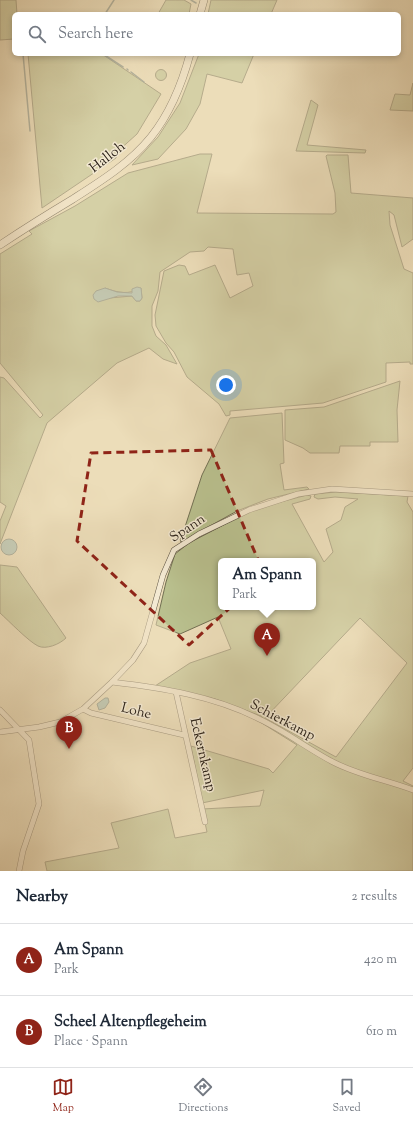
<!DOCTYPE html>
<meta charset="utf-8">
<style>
:root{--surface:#fff;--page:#f6f6f7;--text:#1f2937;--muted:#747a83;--line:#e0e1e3;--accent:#8f2418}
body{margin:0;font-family:"Sorts Mill Goudy",serif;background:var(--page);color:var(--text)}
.you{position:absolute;left:226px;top:385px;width:14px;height:14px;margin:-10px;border:3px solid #fff;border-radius:50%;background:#1a73e8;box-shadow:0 0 0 6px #1a73e833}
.badge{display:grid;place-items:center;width:26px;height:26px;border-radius:50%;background:var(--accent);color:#fff;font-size:13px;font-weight:700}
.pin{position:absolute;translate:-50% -33px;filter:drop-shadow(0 1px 2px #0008)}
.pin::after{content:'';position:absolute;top:21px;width:14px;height:12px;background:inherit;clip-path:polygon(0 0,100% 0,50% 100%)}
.popup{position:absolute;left:218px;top:558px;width:98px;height:52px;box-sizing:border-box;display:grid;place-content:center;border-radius:6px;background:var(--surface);filter:drop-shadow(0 1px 3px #0005);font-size:13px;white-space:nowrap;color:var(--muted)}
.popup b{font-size:15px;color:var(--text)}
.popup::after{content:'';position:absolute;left:50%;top:100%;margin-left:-8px;border:8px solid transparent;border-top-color:var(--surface)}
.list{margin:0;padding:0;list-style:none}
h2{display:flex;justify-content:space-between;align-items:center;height:52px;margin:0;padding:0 16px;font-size:17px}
h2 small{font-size:13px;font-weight:400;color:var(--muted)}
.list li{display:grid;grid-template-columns:26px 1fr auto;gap:12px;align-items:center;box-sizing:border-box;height:72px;padding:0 16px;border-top:1px solid var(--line)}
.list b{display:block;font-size:15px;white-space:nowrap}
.list p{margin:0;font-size:13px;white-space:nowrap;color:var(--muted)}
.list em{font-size:13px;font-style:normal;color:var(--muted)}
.icon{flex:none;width:22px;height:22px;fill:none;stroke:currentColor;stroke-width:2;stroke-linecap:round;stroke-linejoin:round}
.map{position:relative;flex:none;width:413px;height:871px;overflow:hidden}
.search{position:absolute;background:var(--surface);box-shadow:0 2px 6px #0003;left:12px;right:12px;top:12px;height:44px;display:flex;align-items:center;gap:10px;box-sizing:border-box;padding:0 14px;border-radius:6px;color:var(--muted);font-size:15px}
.sheet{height:196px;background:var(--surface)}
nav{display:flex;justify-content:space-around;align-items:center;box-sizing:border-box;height:56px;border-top:1px solid var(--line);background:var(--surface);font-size:11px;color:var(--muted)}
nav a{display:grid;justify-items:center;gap:2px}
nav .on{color:var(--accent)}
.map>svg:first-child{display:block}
</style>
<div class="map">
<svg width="413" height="871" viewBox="0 0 413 871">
<rect width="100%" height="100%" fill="#ecddb9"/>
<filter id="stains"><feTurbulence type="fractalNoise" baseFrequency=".005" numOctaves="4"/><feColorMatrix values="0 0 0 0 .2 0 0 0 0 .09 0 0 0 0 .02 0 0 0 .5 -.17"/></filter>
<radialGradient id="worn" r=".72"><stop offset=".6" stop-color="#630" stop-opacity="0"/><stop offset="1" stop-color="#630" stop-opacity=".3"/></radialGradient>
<path fill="#b9c08e" stroke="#727053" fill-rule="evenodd" d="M 0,0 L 16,0 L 17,14 L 14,14 L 14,39 L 0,40 Z
M 166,0 L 184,0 L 191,4 L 189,14 L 158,14 Z
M 211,0 L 277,0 L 271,14 L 208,14 Z
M 28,54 L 102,54 L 161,94 L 137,134 L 117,152 L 116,158 L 42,208 Z
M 199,54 L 254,54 L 242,83 L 207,74 L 200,104 L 186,129 L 158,159 L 132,165 L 158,137 L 180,103 Z
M155.5 75a5.5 5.5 0 1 1 11 0a5.5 5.5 0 1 1-11 0Z
M 413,83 L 413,111 L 390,110 L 395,94 L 410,95 Z
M 311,100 L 318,105 L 307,145 L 366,150 L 365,153 L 296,151 Z
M 200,154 L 212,154 L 197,213 L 333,214 L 336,212 L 335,193 L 326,156 L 327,155 L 348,155 L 351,193 L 413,198 L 413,239 L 402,247 L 394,215 L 389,211 L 390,225 L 404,269 L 413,273 L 413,364 L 410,364 L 410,362 L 386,363 L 386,382 L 323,403 L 230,411 L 230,415 L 226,416 L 219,404 L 187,377 L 174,352 L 166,343 L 156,326 L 155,315 L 164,271 L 179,265 L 185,266 L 189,275 L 215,265 L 230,298 L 253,286 L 249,273 L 237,275 L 233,249 L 208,247 L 204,251 L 190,252 L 160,272 L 158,291 L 152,306 L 152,326 L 156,336 L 166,345 L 177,364 L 163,359 L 149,348 L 117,363 L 47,423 L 0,544 L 0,521 L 6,506 L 0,502 L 0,377 L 4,378 L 40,418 L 43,415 L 0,363 L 0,254 L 32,234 L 29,231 L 75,206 L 128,173 ZM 105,288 C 119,293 128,295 141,288 L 142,298 L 140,301 L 136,301 L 132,296 L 109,298 Z
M 400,381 L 397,410 L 398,442 L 370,442 L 370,446 L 340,446 L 339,453 L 310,453 L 303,448 L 285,440 L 285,410 L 324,407 Z
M 282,413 L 284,463 L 280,464 L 284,490 L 307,487 L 309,489 L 268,499 L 237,511 L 181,542 L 180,539 L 186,534 L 184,530 L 202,475 L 230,418 Z
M 336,492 L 408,496 L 407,502 L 413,512 L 413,768 L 403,781 L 413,786 L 413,871 L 47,871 L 45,862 L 119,848 L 111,823 L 168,809 L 175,838 L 207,832 L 202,809 L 260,806 L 264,790 L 202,803 L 191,746 L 269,769 L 273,773 L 297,745 L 257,720 L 264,719 L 261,716 L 215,699 L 155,686 L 190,663 L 231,649 L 218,617 L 180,634 L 156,625 L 166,582 L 175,554 L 189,543 L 254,509 L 307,495 L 311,496 L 310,499 L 292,504 L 324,562 L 333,552 L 326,529 L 341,520 L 345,507 L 358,499 L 335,497 L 318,499 L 314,497 L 315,494 ZM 221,561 L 313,561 L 313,607 L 221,607 ZM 360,618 L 407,663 L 336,757 L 265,718 Z
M 0,565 L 17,567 L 66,638 C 60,644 46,650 38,646 C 28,641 9,621 0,613 Z"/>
<path fill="#99bbb4" stroke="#6d7d76" d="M 137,287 L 141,288 L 142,298 L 140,301 L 136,301 L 132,296 L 118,296 L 98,302 L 94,299 L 93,295 L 96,291 L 105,288 L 117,292 L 132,293 L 132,289 Z
M1 547a8 8 0 1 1 16 0a8 8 0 1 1-16 0Z
M 105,698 L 108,698 L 109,702 L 105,708 L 99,710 L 97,704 Z"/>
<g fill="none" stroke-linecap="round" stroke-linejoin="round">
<path stroke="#6d7d76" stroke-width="1.5" d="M 191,0 L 196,3
M 20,14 L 28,14
M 105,14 L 114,0
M 23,54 L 30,131
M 103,54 L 123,67
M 127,69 L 128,70
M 131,72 L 144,82"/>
<defs>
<path id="minor" d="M 112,682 C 162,688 214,696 259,719 C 285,731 308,749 333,762 C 358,775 386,780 413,790
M 176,692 L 205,822
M 83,709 L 91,713 L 184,735
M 0,710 L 29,740 L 39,804 L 23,851 L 19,871
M 0,732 L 39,727 L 60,722 L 83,709 L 112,682 L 133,660 L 144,643 L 163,575 L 174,550 L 199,534 L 249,510 L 298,494 L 332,489 L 413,494"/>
<path id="secondary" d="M 200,14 L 204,0
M 0,245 C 24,229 48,214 73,199 C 101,181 130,163 151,137 C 171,112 182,84 190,54"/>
</defs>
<use href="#minor" stroke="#5a5040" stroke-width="6"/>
<use href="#secondary" stroke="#2a2118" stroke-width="8"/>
<use href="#minor" stroke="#f3e9d2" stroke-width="5"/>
<use href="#secondary" stroke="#f3e9d2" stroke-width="7"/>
</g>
<path d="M0 0H413V871H0ZM 211,450 L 265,576 L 189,645 L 77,541 L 91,453 Z" fill="#ecddb9" fill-opacity=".55" fill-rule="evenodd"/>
<path fill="none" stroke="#8f2418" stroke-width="3" stroke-dasharray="8 5" stroke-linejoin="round" d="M 211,450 L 265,576 L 189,645 L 77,541 L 91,453 Z"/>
<g text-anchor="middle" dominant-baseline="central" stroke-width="3" stroke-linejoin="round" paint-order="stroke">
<g font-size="14" fill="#2a2118" stroke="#f3e9d2">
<text transform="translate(108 158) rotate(-38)">Halloh</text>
<text transform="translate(188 529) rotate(-33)">Spann</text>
<text transform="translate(136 712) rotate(14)">Lohe</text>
<text transform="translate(282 721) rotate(28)">Schierkamp</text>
<text transform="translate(202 755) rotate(77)">Eckernkamp</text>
</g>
</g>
<rect width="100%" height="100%" filter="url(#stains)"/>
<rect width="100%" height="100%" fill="url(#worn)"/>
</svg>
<div class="you"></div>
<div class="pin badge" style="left:267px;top:656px">A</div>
<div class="popup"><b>Am Spann</b>Park</div>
<div class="pin badge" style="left:69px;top:749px">B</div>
<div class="search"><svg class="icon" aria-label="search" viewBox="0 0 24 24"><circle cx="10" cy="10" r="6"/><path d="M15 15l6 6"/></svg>Search here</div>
</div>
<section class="sheet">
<h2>Nearby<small>2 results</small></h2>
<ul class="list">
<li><span class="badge">A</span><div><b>Am Spann</b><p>Park</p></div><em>420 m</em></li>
<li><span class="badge">B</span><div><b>Scheel Altenpflegeheim</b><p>Place · Spann</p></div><em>610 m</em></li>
</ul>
</section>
<nav>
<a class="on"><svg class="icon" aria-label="map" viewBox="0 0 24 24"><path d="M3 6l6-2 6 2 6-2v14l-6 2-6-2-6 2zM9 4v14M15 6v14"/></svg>Map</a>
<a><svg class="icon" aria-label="directions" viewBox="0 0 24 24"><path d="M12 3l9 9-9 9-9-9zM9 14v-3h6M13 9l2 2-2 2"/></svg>Directions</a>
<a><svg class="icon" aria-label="saved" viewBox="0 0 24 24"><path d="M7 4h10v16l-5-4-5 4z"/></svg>Saved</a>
</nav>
